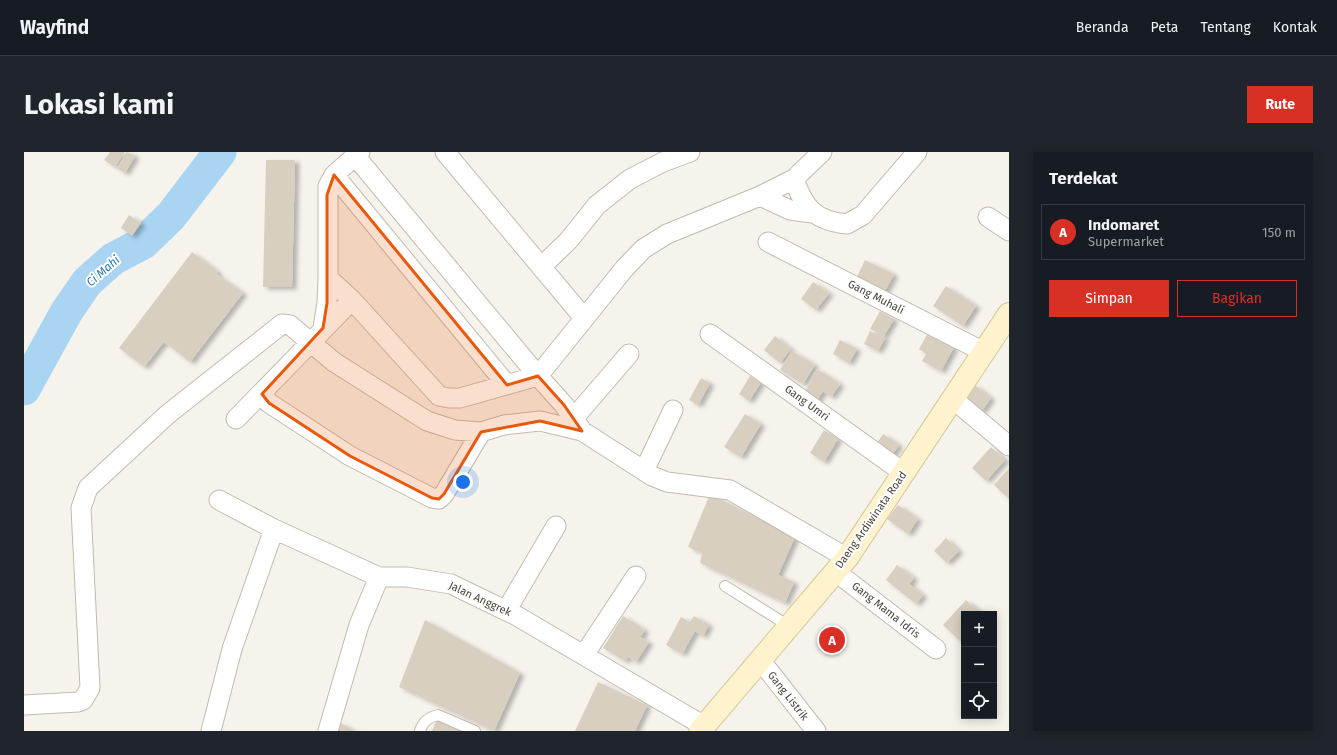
<!DOCTYPE html>
<html lang="id">
<meta charset="utf-8">
<style>
:root{--surface:#171b24;--page:#20242c;--text:#f1f3f6;--muted:#9ea1a6;--line:#363941;--accent:#d93025}
body{margin:0;font-family:"Fira Sans",sans-serif;background:var(--page);color:var(--text)}
.controls{position:absolute;right:12px;bottom:12px;display:grid;overflow:hidden;border-radius:0px;box-shadow:0 2px 10px #0003}
.controls button{width:36px;height:36px;display:grid;place-items:center;padding:0;border:0;border-bottom:1px solid var(--line);background:var(--surface);color:var(--text);font:20px sans-serif}
.you{position:absolute;left:439px;top:330px;width:14px;height:14px;margin:-10px;border:3px solid #fff;border-radius:50%;background:#1a73e8;box-shadow:0 0 0 6px #1a73e833}
.badge{display:grid;place-items:center;width:26px;height:26px;border-radius:50%;background:var(--accent);color:#fff;font-size:13px;font-weight:700}
.pin{position:absolute;translate:-50% -50%;border:2px solid #fff;box-shadow:0 1px 4px #0006}
.list{margin:0;padding:0;list-style:none}
h2{display:flex;justify-content:space-between;align-items:center;height:52px;margin:0;padding:0 16px;font-size:17px}
h2 small{font-size:13px;font-weight:400;color:var(--muted)}
.list li{display:grid;grid-template-columns:26px 1fr auto;gap:12px;align-items:center;box-sizing:border-box;height:56px;margin:0 8px 8px;padding:0 8px;border:1px solid var(--line);border-radius:0px}
.list b{display:block;font-size:15px;white-space:nowrap}
.list p{margin:0;font-size:13px;white-space:nowrap;color:var(--muted)}
.list em{font-size:13px;font-style:normal;color:var(--muted)}
.actions{display:flex;gap:8px;padding:12px 16px}
.actions a{flex:1;padding:9px 0;border:1px solid var(--accent);border-radius:0px;text-align:center;font-size:14px;color:var(--accent)}
.actions .main{background:var(--accent);color:#fff}
.icon{flex:none;width:22px;height:22px;fill:none;stroke:currentColor;stroke-width:2;stroke-linecap:round;stroke-linejoin:round}
.map{position:relative;flex:none;width:985px;height:579px;overflow:hidden;border-radius:0px}
header{display:flex;align-items:center;gap:24px;box-sizing:border-box;height:56px;padding:0 20px;background:var(--surface);border-bottom:1px solid var(--line)}
header strong{font-size:19px}
nav{display:flex;gap:22px;margin-inline-start:auto;font-size:14px}
.intro{display:flex;align-items:center;justify-content:space-between;box-sizing:border-box;height:96px;padding:0 24px}
h1{margin:0;font-size:28px}
.button{padding:10px 18px;border-radius:0px;background:var(--accent);color:#fff;font-size:14px;font-weight:700}
main{display:flex;gap:24px;padding:0 24px}
aside{flex:1;background:var(--surface);border-radius:0px;box-shadow:0 2px 10px #0003}
.map>svg:first-child{display:block}
</style>
<header>
<strong>Wayfind</strong>
<nav><a>Beranda</a><a>Peta</a><a>Tentang</a><a>Kontak</a></nav>
</header>
<div class="intro"><h1>Lokasi kami</h1><a class="button">Rute</a></div>
<main>
<div class="map">
<svg width="985" height="579" viewBox="0 0 985 579">
<defs>
<filter id="shadow"><feDropShadow dx="4.5" dy="2.5" stdDeviation="2" flood-color="#0004"/></filter>
</defs>
<rect width="100%" height="100%" fill="#f6f3ec"/>
<g fill="none" stroke-linecap="round" stroke-linejoin="round">
<path stroke="#a9d4f2" stroke-width="33" d="M 0,237 L 43,159 L 63,130 L 89,107 L 119,91 L 147,64 L 196,0"/>
</g>
<path fill="#d8cfc1" filter="url(#shadow)" d="M 86,0 L 101,0 L 91,15 L 80,8 Z
M 103,0 L 111,4 L 101,21 L 93,16 Z
M 242,8 L 271,8 L 268,135 L 239,135 Z
M 105,63 L 117,71 L 108,84 L 97,76 Z
M 168,100 L 194,120 L 192,122 L 219,141 L 166,210 L 140,190 L 120,215 L 95,196 Z
M 841,108 L 870,122 L 859,143 L 831,129 Z
M 789,130 L 805,141 L 792,158 L 777,147 Z
M 922,134 L 952,154 L 939,174 L 909,154 Z
M 856,159 L 870,167 L 860,184 L 846,177 Z
M 846,179 L 861,186 L 854,199 L 840,192 Z
M 904,181 L 930,195 L 917,219 L 898,209 L 902,202 L 895,197 Z
M 751,184 L 767,197 L 756,211 L 740,198 Z
M 816,188 L 833,197 L 825,211 L 809,202 Z
M 768,199 L 791,213 L 779,232 L 756,218 Z
M 793,217 L 816,232 L 807,245 L 799,239 L 790,253 L 778,245 Z
M 726,224 L 737,230 L 725,249 L 715,242 Z
M 677,226 L 686,231 L 674,253 L 665,248 Z
M 951,233 L 967,246 L 957,260 L 940,247 Z
M 721,262 L 737,272 L 717,305 L 700,295 Z
M 800,278 L 814,287 L 800,310 L 786,301 Z
M 859,282 L 875,293 L 865,307 L 849,297 Z
M 967,295 L 981,308 L 962,329 L 948,316 Z
M 985,316 L 985,347 L 970,333 Z
M 686,342 L 771,385 L 754,423 L 770,430 L 761,451 L 676,411 L 678,401 L 664,395 Z
M 874,353 L 894,367 L 884,382 L 863,367 Z
M 922,386 L 935,399 L 923,411 L 910,399 Z
M 873,413 L 890,426 L 885,432 L 899,443 L 892,452 L 862,428 Z
M 942,448 L 958,462 L 940,462 L 940,482 L 935,488 L 919,473 Z
M 599,464 L 621,478 L 616,485 L 625,490 L 612,510 L 604,505 L 601,509 L 579,496 Z
M 670,464 L 685,473 L 679,484 L 671,479 L 658,502 L 642,493 L 657,465 L 666,470 Z
M 401,468 L 496,521 L 470,579 L 375,535 Z
M 574,530 L 623,553 L 611,579 L 551,579 Z
M 414,564 L 444,579 L 408,579 Z
M 317,571 L 331,579 L 313,579 Z"/>
<g fill="none" stroke-linecap="round" stroke-linejoin="round">
<defs>
<path id="lane" d="M 701,434 L 765,474
M 396,579 C 399,569 405,565 414,563 L 451,579"/>
<path id="street" d="M 421,0 L 560,166
M 332,5 L 514,224 L 540,253 L 558,279
M 310,23 L 483,233
M 770,27 C 780,56 791,69 823,72 L 839,63 L 893,0
M 736,44 L 766,58 L 788,61
M 964,65 L 985,79
M 744,90 L 960,200
M 517,115 L 545,88 L 573,53 L 606,27 L 639,10 L 666,0
M 304,126 L 328,148 L 415,244 L 425,246 L 436,246 L 514,224 L 600,117 L 619,97 L 643,82 L 736,44 L 770,27 L 798,0
M 299,176 L 303,151 L 304,126 L 304,34 L 310,23 L 336,0
M 686,182 L 880,321
M 238,242 L 245,251 L 326,304 L 408,346 L 415,347 L 420,342 L 457,280
M 929,247 L 985,294
M 212,267 L 328,148
M 549,267 L 605,202
M 620,319 L 649,258
M 195,348 L 250,377 L 355,425 L 383,425 L 427,432 L 493,464 L 680,574
M 812,420 L 912,497
M 482,459 L 532,374
M 560,503 L 612,424
M 737,509 L 792,579
M 0,553 L 54,550 L 59,548 L 66,536 L 57,356 L 64,336 L 144,262 L 258,172 L 266,173 L 310,210 L 403,269 L 431,278 L 457,280 L 480,273 L 516,269 L 558,279 L 628,324 L 643,330 L 706,338 L 823,406
M 187,579 L 208,497 L 250,377
M 304,579 L 335,473 L 355,425"/>
<path id="secondary" d="M 676,579 L 823,406 L 985,162"/>
</defs>
<use href="#lane" stroke="#c2bbae" stroke-width="12"/>
<use href="#street" stroke="#c2bbae" stroke-width="21"/>
<use href="#secondary" stroke="#d6c79b" stroke-width="24"/>
<use href="#lane" stroke="#fff" stroke-width="10"/>
<use href="#street" stroke="#fff" stroke-width="19"/>
<use href="#secondary" stroke="#fff3cd" stroke-width="22"/>
</g>
<path fill="#e8590c" fill-opacity="0.2" stroke="#e8590c" stroke-width="3" stroke-linejoin="round" d="M 310,23 L 483,233 L 514,224 L 540,253 L 558,279 L 516,269 L 457,280 L 420,342 L 415,347 L 408,346 L 326,304 L 245,251 L 238,242 L 299,176 L 303,151 L 303,43 Z"/>
<g text-anchor="middle" dominant-baseline="central" stroke-width="4" stroke-linejoin="round" paint-order="stroke">
<g font-size="11" fill="#4b4439" stroke="#fff">
<text transform="translate(852 145) rotate(27)">Gang Muhali</text>
<text transform="translate(783 251) rotate(36)">Gang Umri</text>
<text transform="translate(847 368) rotate(-55)">Daeng Ardiwinata Road</text>
<text transform="translate(456 447) rotate(25)">Jalan Anggrek</text>
<text transform="translate(862 458) rotate(38)">Gang Mama Idris</text>
<text transform="translate(764 544) rotate(52)">Gang Listrik</text>
</g>
<g font-size="12" font-style="italic" fill="#2e7ab2" stroke="#fff">
<text transform="translate(79 119) rotate(-41)">Ci Mahi</text>
</g>
</g>
</svg>
<div class="controls">
<button>+</button>
<button>−</button>
<button><svg class="icon" aria-label="locate" viewBox="0 0 24 24"><circle cx="12" cy="12" r="6"/><path d="M12 2v4M12 18v4M2 12h4M18 12h4"/></svg></button>
</div>
<div class="you"></div>
<div class="pin badge" style="left:808px;top:488px">A</div>
</div>
<aside>
<h2>Terdekat<small></small></h2>
<ul class="list">
<li><span class="badge">A</span><div><b>Indomaret</b><p>Supermarket</p></div><em>150 m</em></li>
</ul>
<div class="actions"><a class="main">Simpan</a><a>Bagikan</a></div>
</aside>
</main>
